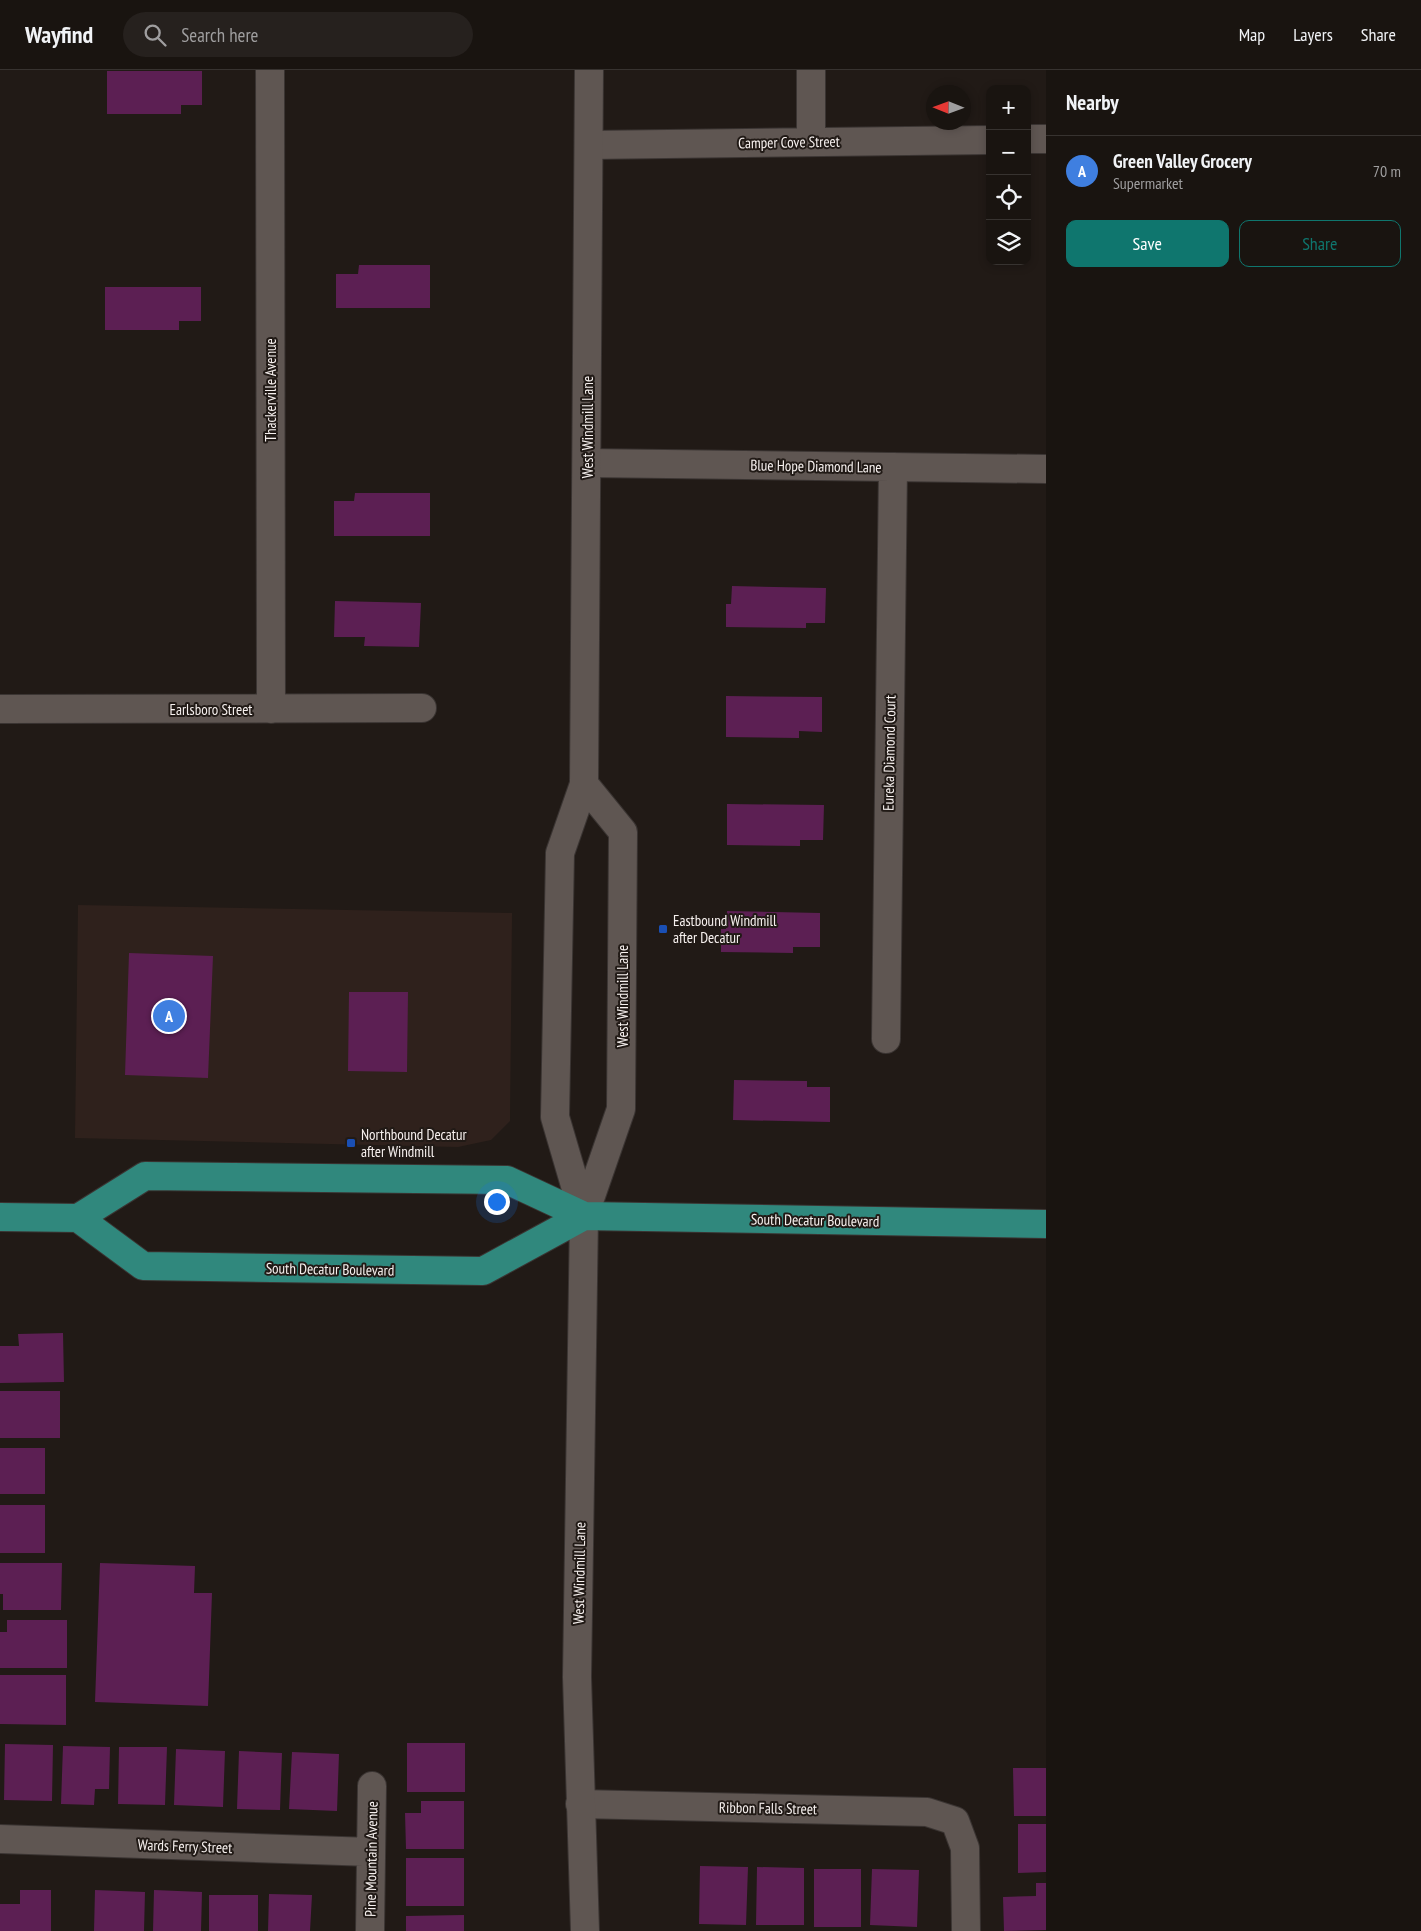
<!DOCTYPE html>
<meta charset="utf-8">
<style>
:root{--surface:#191410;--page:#26211e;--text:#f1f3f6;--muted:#9f9e9f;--line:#373330;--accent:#0f766e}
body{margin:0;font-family:"PT Sans Narrow",sans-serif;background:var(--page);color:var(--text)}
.controls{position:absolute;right:15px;top:15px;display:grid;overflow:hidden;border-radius:10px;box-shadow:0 2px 8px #0003}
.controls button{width:45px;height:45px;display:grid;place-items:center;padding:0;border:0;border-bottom:1px solid var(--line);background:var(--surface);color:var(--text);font:25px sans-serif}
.compass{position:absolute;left:926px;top:15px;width:45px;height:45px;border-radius:50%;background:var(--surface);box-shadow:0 2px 8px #0003;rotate:271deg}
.you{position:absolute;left:496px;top:1131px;width:18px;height:18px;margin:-12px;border:4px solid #fff;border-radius:50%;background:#1a73e8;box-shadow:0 0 0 8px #1a73e833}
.badge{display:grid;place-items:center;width:32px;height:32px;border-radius:50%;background:var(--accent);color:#fff;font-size:16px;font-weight:700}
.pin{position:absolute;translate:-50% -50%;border:2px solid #fff;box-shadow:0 1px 5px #0006}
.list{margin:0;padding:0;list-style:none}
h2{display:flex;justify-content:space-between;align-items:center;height:65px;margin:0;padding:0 20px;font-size:21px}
h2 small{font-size:16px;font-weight:400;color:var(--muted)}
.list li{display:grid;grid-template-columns:32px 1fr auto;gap:15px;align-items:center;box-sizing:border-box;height:70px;padding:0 20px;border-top:1px solid var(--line)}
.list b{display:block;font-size:19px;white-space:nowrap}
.list p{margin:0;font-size:16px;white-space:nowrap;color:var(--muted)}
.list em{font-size:16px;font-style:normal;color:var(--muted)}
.actions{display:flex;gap:10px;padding:15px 20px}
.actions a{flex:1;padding:11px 0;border:1px solid var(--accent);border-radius:10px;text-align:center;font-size:18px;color:var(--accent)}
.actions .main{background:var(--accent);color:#fff}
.icon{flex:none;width:28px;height:28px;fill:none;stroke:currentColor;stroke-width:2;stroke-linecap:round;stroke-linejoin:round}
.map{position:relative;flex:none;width:1046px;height:1861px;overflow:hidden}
header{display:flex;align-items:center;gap:30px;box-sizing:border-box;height:70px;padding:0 25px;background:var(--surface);border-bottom:1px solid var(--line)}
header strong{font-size:24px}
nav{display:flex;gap:28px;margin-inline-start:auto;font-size:18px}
.search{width:350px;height:45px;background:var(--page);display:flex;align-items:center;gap:12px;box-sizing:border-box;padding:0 18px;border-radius:28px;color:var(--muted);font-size:19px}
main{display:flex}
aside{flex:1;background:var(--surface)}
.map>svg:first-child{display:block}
</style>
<header>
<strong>Wayfind</strong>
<div class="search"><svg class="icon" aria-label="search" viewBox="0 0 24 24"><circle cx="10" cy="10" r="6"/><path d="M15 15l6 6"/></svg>Search here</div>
<nav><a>Map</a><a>Layers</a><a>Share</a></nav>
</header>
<main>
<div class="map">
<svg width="1046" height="1861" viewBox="0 0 1046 1861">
<rect width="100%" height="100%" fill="#211a16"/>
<path fill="#2f211c" d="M 78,835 L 512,843 L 510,1051 L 491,1070 L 458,1077 L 75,1068 Z"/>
<path fill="#5c1f53" d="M 107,1 L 202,1 L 202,35 L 181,35 L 181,44 L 107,44 Z
M 359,195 L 430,195 L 430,238 L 336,238 L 336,204 L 358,204 Z
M 105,217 L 201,217 L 201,251 L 179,251 L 179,260 L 105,260 Z
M 355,423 L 430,423 L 430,466 L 334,466 L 334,431 L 354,431 Z
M 732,516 L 826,518 L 825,553 L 806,553 L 806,558 L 726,557 L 726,534 L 731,534 Z
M 335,531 L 421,533 L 419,577 L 364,576 L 365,567 L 334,567 Z
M 726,626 L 822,627 L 822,662 L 799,661 L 799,668 L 726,667 Z
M 727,734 L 824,735 L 823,770 L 800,770 L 800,776 L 727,775 Z
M 727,841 L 820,843 L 820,877 L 793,877 L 793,883 L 721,882 L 721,859 L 726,859 Z
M 129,883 L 213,886 L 208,1008 L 125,1005 Z
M 349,922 L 408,922 L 407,1002 L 348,1001 Z
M 734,1010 L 807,1011 L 807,1017 L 830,1017 L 830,1052 L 733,1050 Z
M 63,1263 L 64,1312 L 0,1313 L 0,1276 L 19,1276 L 18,1264 Z
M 0,1321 L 60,1321 L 60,1368 L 0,1368 Z
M 0,1378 L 45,1378 L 45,1424 L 0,1424 Z
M 0,1435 L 45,1435 L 45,1483 L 0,1483 Z
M 0,1493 L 62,1493 L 61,1540 L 3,1540 L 3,1524 L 0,1524 Z
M 100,1493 L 195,1496 L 194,1523 L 212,1523 L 208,1636 L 95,1632 Z
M 7,1550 L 67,1550 L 67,1598 L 0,1598 L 0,1562 L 7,1562 Z
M 0,1605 L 66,1605 L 66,1655 L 0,1654 Z
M 407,1673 L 465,1673 L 465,1722 L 407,1722 Z
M 5,1674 L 53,1675 L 52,1731 L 4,1730 Z
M 63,1676 L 110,1677 L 109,1719 L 95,1719 L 94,1735 L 61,1734 Z
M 119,1677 L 167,1677 L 165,1735 L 118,1734 Z
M 176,1679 L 225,1681 L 223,1737 L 174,1735 Z
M 239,1681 L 282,1683 L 280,1740 L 237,1739 Z
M 292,1682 L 339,1684 L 337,1741 L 289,1739 Z
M 1013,1698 L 1046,1698 L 1046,1746 L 1014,1746 Z
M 421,1731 L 464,1731 L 464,1779 L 406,1779 L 405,1743 L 421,1743 Z
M 1018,1754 L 1046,1754 L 1046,1802 L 1018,1803 Z
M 406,1788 L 464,1788 L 464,1836 L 406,1836 Z
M 700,1796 L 748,1797 L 746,1855 L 699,1854 Z
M 757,1797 L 804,1798 L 804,1855 L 756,1855 Z
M 814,1799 L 861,1799 L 861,1857 L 814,1857 Z
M 872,1799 L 919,1800 L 917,1857 L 870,1855 Z
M 1036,1813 L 1046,1813 L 1046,1860 L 1004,1861 L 1003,1827 L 1036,1826 Z
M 20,1820 L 51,1820 L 51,1861 L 0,1861 L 0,1834 L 20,1834 Z
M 95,1820 L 145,1822 L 144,1861 L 94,1861 Z
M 154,1820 L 202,1822 L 201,1861 L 153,1861 Z
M 269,1824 L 312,1825 L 310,1861 L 268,1861 Z
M 209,1825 L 258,1825 L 258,1861 L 209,1861 Z
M 464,1845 L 464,1861 L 406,1861 L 406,1846 Z"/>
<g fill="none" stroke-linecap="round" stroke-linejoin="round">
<defs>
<path id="street" d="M 270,0 L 271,639
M 1027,69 L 1046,69
M 811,71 L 811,0
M 589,75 L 990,70
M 587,393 L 1046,399
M 0,639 L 422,638
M 886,969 L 893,397
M 580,1734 L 927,1742 L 955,1751 L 965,1778 L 966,1861
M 0,1769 L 371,1782
M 370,1861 L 372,1716"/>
<path id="secondary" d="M 584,1146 L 621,1039 L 623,762 L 584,714
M 585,1861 L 577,1607 L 584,1146 L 555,1047 L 560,783 L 584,714 L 589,0"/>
<path id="primary" d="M 0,1147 L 78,1148 L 145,1106 L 507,1110 L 584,1146 L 1046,1154
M 78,1148 L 143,1196 L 483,1201 L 584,1146"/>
</defs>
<use href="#street" stroke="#3a3432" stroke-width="30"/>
<use href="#secondary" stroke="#3a3432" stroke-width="30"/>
<use href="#primary" stroke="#3a3432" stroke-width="30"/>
<use href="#street" stroke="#5f5652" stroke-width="28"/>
<use href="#secondary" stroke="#5f5652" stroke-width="28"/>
<use href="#primary" stroke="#30887d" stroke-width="28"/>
</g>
<g fill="#1a4fb4" stroke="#211a16" stroke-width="2">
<rect x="658" y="854" width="10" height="10" rx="2.5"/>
<rect x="346" y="1068" width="10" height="10" rx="2.5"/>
</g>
<g text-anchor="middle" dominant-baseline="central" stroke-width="4" stroke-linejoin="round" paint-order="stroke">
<g font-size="15" fill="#f7f1ef" stroke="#211a16">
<text transform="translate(789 72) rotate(-1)">Camper Cove Street</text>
<text transform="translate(270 320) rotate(-90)">Thackerville Avenue</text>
<text transform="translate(587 357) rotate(-90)">West Windmill Lane</text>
<text transform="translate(816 396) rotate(1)">Blue Hope Diamond Lane</text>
<text x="211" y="639">Earlsboro Street</text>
<text transform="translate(889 683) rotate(-89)">Eureka Diamond Court</text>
<text transform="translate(622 926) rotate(-90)">West Windmill Lane</text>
<text transform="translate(815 1150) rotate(1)">South Decatur Boulevard</text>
<text transform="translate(330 1199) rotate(1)">South Decatur Boulevard</text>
<text transform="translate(579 1503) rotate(-89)">West Windmill Lane</text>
<text transform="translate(768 1738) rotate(1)">Ribbon Falls Street</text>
<text transform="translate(185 1776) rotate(2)">Wards Ferry Street</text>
<text transform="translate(371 1789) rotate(-89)">Pine Mountain Avenue</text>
</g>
<g font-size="15" fill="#f7f1ef" stroke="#211a16" text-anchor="start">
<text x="673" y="850">Eastbound Windmill<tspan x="673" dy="17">after Decatur</tspan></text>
<text x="361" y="1064">Northbound Decatur<tspan x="361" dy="17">after Windmill</tspan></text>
</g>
</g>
</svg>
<div class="controls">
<button>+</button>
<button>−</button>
<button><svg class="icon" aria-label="locate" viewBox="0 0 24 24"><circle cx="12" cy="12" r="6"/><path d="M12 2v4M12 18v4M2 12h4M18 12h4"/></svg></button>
<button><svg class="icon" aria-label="layers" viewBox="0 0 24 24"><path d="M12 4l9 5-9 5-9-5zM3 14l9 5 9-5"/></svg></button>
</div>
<svg class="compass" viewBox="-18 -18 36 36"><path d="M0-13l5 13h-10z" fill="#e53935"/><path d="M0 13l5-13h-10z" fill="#9f9e9f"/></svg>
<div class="you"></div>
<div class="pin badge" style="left:169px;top:946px;background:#3f7fe0">A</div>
</div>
<aside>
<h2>Nearby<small></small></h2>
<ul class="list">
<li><span class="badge" style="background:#3f7fe0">A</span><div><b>Green Valley Grocery</b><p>Supermarket</p></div><em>70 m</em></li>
</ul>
<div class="actions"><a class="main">Save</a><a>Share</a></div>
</aside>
</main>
